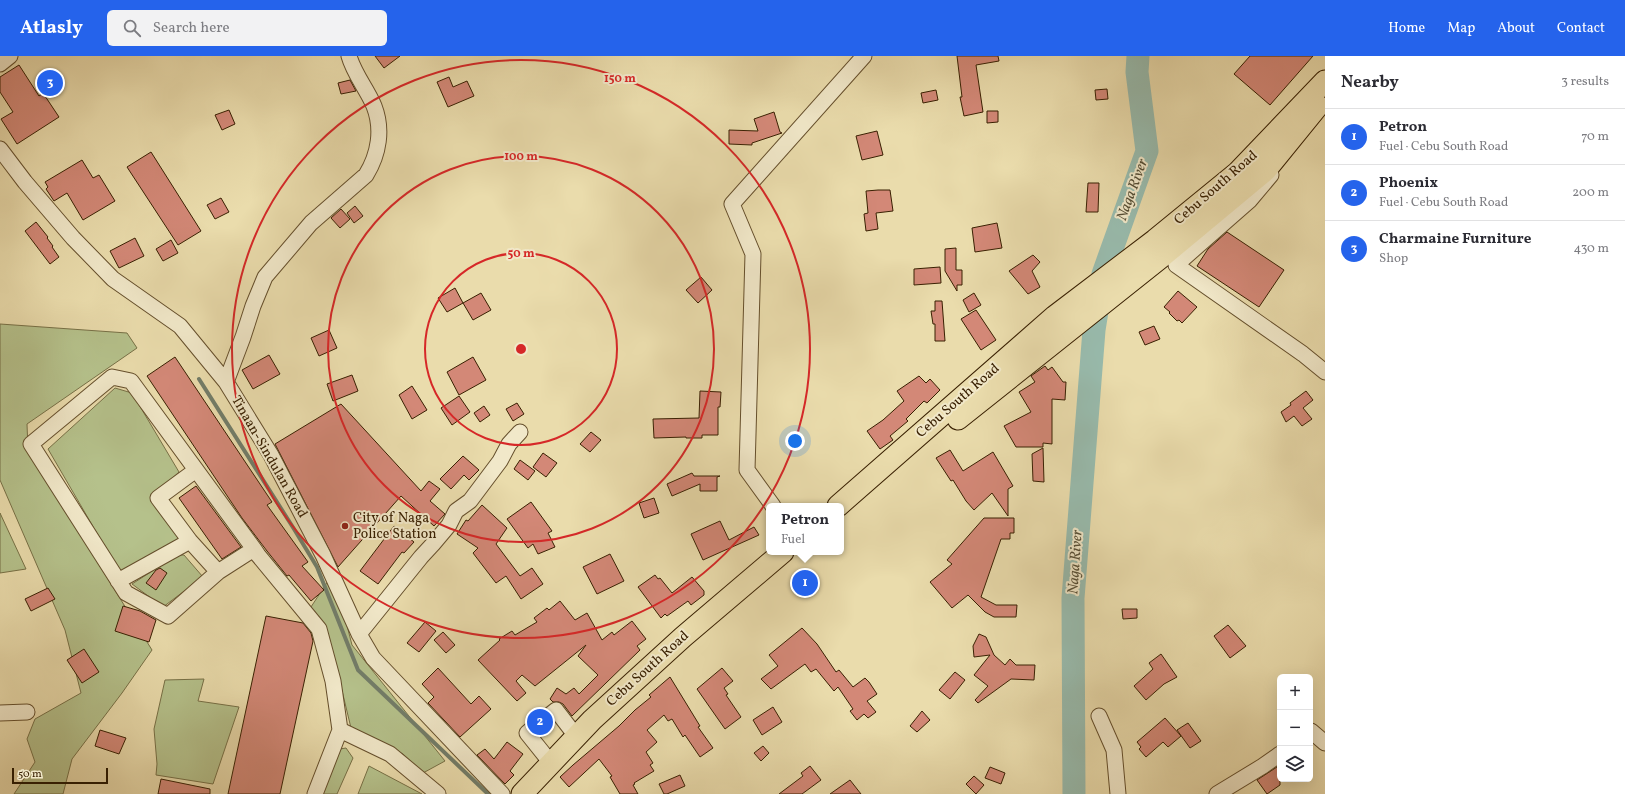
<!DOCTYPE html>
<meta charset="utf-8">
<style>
:root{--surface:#fff;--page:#f2f2f3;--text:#2b2b33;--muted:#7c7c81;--line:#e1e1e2;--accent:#2563eb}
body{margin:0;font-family:Vollkorn,serif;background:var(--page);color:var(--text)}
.controls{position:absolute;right:12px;bottom:12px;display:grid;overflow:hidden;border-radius:6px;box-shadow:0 4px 16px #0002}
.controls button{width:36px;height:36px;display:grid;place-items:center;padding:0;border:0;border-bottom:1px solid var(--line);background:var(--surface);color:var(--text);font:20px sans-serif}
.scale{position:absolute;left:12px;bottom:10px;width:96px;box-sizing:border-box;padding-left:4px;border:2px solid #392002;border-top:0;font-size:11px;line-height:14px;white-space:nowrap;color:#392002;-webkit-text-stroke:3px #f1e8c9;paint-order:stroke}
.you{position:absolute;left:795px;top:385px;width:14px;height:14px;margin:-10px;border:3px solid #fff;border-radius:50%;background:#1a73e8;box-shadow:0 0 0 6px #1a73e833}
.badge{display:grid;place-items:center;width:26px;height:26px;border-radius:50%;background:var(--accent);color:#fff;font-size:13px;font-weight:700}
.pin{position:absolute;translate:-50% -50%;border:2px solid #fff;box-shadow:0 1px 4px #0006}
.popup{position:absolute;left:766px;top:447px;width:78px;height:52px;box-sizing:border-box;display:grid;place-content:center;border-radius:6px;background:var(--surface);filter:drop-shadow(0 1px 3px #0005);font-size:13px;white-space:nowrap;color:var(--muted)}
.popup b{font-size:15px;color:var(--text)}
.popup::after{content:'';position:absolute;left:50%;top:100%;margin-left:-8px;border:8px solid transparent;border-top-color:var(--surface)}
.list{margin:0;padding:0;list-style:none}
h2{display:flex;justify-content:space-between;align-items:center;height:52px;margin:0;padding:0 16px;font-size:17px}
h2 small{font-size:13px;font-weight:400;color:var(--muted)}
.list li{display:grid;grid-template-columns:26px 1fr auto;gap:12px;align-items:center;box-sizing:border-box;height:56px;padding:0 16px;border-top:1px solid var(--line)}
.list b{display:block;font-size:15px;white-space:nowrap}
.list p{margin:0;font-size:13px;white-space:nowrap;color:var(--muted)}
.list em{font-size:13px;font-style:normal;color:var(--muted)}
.icon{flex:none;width:22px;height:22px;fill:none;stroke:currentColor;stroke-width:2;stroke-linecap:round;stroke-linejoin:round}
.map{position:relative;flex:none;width:1325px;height:738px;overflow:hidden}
header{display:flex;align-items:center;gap:24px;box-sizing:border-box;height:56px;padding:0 20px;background:var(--accent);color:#fff}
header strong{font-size:19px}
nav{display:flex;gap:22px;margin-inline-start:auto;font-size:14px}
.search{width:280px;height:36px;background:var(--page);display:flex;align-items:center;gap:10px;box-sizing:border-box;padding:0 14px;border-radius:6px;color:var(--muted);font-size:15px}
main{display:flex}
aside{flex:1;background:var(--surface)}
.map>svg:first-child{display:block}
</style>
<header>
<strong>Atlasly</strong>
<div class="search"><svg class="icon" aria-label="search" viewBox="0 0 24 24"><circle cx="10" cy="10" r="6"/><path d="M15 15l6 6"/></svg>Search here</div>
<nav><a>Home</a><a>Map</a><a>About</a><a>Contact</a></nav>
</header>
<main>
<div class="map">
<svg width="1325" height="738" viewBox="0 0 1325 738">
<rect width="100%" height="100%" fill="#eadcac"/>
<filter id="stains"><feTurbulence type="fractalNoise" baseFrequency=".005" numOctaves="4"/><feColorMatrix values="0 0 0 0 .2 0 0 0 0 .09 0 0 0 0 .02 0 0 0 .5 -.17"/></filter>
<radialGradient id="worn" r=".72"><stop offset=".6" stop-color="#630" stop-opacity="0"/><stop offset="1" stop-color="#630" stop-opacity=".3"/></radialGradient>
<path fill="#b5c18b" stroke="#777046" d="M 0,268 L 127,277 L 137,292 L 27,368 L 28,394 L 152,594 L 122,637 L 72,703 L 63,738 L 14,738 L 35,706 L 27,683 L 35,663 L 81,637 L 65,574 L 0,424 Z
M 115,332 L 132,337 L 179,416 L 152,441 L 181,485 L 120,517 L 48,393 Z
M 0,457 L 26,513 L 0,517 Z
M 177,499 L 184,499 L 203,521 L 163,551 L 132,528 Z
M 328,525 L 344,558 L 352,589 L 445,705 L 423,717 L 403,698 L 351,672 L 332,593 L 309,554 Z
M 204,623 L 198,645 L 239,651 L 213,728 L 156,719 L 157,708 L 154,673 L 165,624 Z
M 346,692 L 353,702 L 337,738 L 315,738 L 327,695 Z
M 369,710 L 422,738 L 358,738 Z"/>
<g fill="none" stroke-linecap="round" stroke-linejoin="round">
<path stroke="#727d69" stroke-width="4" d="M 199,323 L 294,473 L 317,511 L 358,614 L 488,738"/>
<path stroke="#98bbad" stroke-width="23" d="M 1074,738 L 1073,542 L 1094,274 L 1103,218 L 1147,95 L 1137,16 L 1138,0"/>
</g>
<path fill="#d38877" stroke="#392002" d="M 375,0 L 400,0 L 384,12 Z
M 957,0 L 998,0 L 999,5 L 976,9 L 983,56 L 964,60 L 960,41 L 962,41 Z
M 1250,0 L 1313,0 L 1270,49 L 1234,18 Z
M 19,9 L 39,40 L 43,37 L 59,61 L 17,88 L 1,63 L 13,56 L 0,36 L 0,21 Z
M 449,21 L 453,31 L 467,25 L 474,40 L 448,51 L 437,26 Z
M 350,24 L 356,35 L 341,38 L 338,27 Z
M 1107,33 L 1108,43 L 1096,44 L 1095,34 Z
M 936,34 L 938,44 L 923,47 L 921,37 Z
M 229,54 L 235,68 L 222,74 L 215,59 Z
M 987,55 L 998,55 L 998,66 L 987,67 Z
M 774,56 L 780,76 L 782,77 L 752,87 L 752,89 L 729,88 L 729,74 L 758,75 L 754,63 Z
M 877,75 L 883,99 L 862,104 L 856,80 Z
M 151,96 L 201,175 L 178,189 L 127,111 Z
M 82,104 L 93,122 L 99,119 L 115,145 L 83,164 L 67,137 L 54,145 L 46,133 L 48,131 L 45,126 Z
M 1088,127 L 1099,127 L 1098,156 L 1086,156 Z
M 878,134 L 890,134 L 893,155 L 876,157 L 878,173 L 866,175 L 864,158 L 868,157 L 866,135 Z
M 221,142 L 229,156 L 215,163 L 207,149 Z
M 355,150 L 363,160 L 354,167 L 347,157 Z
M 341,153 L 350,163 L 340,172 L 331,162 Z
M 36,166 L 48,181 L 47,182 L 53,190 L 52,191 L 59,201 L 50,208 L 25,175 Z
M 997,167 L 1002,192 L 975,196 L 972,172 Z
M 1227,176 L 1284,214 L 1259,251 L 1197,210 L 1208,193 Z
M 135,182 L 144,200 L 119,212 L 110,195 Z
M 171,184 L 178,197 L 163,205 L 156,193 Z
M 956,192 L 956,214 L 962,214 L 962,229 L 957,229 L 957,235 L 945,215 L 945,193 Z
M 1033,199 L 1040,206 L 1032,215 L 1040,231 L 1028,238 L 1009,215 Z
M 940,211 L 941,227 L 914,229 L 914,213 Z
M 701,221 L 712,234 L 698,247 L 686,234 Z
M 455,232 L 463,247 L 447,256 L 438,242 Z
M 1178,235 L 1197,251 L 1182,267 L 1179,264 L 1177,265 L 1169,257 L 1170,256 L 1164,251 Z
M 481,237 L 491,254 L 473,264 L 463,247 Z
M 974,237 L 981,249 L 969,256 L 963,244 Z
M 935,245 L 942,245 L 945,285 L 935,285 L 935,268 L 933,268 L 931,255 L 935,255 Z
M 976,254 L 996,284 L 981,294 L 961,263 Z
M 1154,270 L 1160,283 L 1145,289 L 1139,276 Z
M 329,274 L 337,292 L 319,300 L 311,282 Z
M 269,299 L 280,318 L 253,333 L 242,314 Z
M 175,301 L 272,446 L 267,449 L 308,506 L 302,510 L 324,534 L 311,545 L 289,519 L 287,520 L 267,495 L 242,462 L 147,320 Z
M 473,301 L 486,324 L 459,339 L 447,316 Z
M 1045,310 L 1048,314 L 1052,311 L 1063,326 L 1066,326 L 1065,344 L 1052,343 L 1052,388 L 1043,387 L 1043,391 L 1016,391 L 1004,370 L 1031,356 L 1019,336 L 1035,326 L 1031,320 Z
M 352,319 L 358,335 L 333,345 L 327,328 Z
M 919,320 L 926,327 L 930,323 L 940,334 L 927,347 L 924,345 L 906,363 L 908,365 L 890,380 L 893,384 L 880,393 L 867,375 L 883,364 L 904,345 L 897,335 Z
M 412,330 L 427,354 L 412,363 L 399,339 Z
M 700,335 L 721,336 L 720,351 L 718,351 L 718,379 L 702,379 L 702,382 L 686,382 L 686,381 L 654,382 L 653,363 L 699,362 Z
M 1306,335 L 1313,344 L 1303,352 L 1312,363 L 1302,370 L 1294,360 L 1286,366 L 1281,356 L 1291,349 L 1290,347 Z
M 459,340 L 470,356 L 452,369 L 441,352 Z
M 517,347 L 524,358 L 513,365 L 506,353 Z
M 341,348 L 421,435 L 429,425 L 440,433 L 430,445 L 445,458 L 434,470 L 401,440 L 338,511 L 275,388 Z
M 484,350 L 490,359 L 480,366 L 474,357 Z
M 591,376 L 601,384 L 590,396 L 580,388 Z
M 1043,392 L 1044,426 L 1033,425 L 1032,398 Z
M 950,394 L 963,415 L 993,396 L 1013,430 L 1008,433 L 1008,460 L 992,437 L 974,454 L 966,445 L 953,424 L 951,425 L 936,402 Z
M 543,397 L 557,407 L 546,421 L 533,411 Z
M 463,400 L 479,414 L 469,424 L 464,419 L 451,433 L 440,423 Z
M 520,404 L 535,415 L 528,424 L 514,413 Z
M 692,417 L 694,420 L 720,420 L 717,421 L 717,435 L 700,435 L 700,428 L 672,440 L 667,428 Z
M 196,430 L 241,491 L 222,503 L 179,442 Z
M 654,442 L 659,457 L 644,462 L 639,447 Z
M 531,446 L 552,475 L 548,477 L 555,491 L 538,498 L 533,488 L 528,492 L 507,463 Z
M 482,449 L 507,472 L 496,488 L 520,520 L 532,512 L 543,528 L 521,543 L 506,520 L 496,527 L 473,497 L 478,492 L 457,478 L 466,464 L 468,465 Z
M 984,462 L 1014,462 L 1014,477 L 1010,477 L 1010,483 L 1001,483 L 981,541 L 996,549 L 1017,549 L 1016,561 L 994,561 L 985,556 L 968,539 L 952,552 L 930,526 L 952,508 L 947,504 Z
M 720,465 L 729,484 L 754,471 L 759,479 L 703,504 L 691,478 Z
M 394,470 L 414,486 L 404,497 L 402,496 L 378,528 L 360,515 Z
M 610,498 L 624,525 L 597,538 L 583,511 Z
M 160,512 L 167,517 L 156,534 L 146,527 L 156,514 Z
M 655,519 L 658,523 L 660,522 L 672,537 L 692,521 L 704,535 L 704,539 L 691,549 L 688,545 L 667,560 L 665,558 L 661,562 L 638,531 Z
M 48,532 L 55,543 L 31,555 L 25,543 Z
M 560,545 L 575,564 L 587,557 L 602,584 L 612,576 L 614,579 L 632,565 L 646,583 L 637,590 L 640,594 L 572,660 L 563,648 L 559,646 L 553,646 L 550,643 L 557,632 L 566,638 L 574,632 L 579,638 L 598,619 L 578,600 L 586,589 L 535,630 L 522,619 L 516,625 L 526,637 L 517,645 L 478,604 L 500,584 L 499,583 L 512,575 L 515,579 L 537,566 L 534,562 L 547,552 L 549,554 Z
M 123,550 L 140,555 L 156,564 L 149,586 L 115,575 Z
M 1122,553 L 1137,553 L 1137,562 L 1123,563 Z
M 266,560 L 303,567 L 311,577 L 313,585 L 280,738 L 228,738 Z
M 425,566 L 436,575 L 419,596 L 407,587 Z
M 1228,569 L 1246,590 L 1230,602 L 1214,580 Z
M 802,572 L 817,588 L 836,616 L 839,614 L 853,631 L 865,622 L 869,626 L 877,638 L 867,645 L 876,656 L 868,662 L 864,658 L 857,664 L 850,655 L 853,653 L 838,631 L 834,635 L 816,613 L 811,616 L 805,608 L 771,633 L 761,623 L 778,610 L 769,599 Z
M 443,576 L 455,589 L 446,597 L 434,584 Z
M 979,578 L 986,581 L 994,599 L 1005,609 L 1010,603 L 1016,609 L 1035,609 L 1034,624 L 1011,623 L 978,647 L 975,644 L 988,630 L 974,619 L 990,599 L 974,601 L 973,590 Z
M 84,593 L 99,616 L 82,627 L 67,604 Z
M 1161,598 L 1177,621 L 1164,628 L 1146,644 L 1134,630 L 1153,613 L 1149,607 Z
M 438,612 L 471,648 L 479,640 L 491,653 L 460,681 L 428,647 L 434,641 L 422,628 Z
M 722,612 L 733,625 L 724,632 L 728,638 L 726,639 L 741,661 L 725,673 L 697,633 Z
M 955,616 L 965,624 L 950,643 L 939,634 Z
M 670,621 L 700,670 L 698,671 L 713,692 L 700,701 L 685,679 L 683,681 L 672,663 L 668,665 L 664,659 L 647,674 L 657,686 L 646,696 L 653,707 L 650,709 L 654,715 L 634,727 L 635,728 L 633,729 L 638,738 L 620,738 L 610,721 L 612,720 L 599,703 L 569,731 L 560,721 L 573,709 L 619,670 L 635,654 L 651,641 L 649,639 Z
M 773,651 L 782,666 L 762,679 L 753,664 Z
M 922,655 L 930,664 L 917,676 L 910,670 Z
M 1165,662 L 1181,680 L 1168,691 L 1163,686 L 1146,701 L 1139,693 L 1141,691 L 1137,686 Z
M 1188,667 L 1201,685 L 1190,692 L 1177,674 Z
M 100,674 L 126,682 L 119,698 L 95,690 Z
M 507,686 L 523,698 L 510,715 L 514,719 L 505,728 L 477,699 L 485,693 L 494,703 Z
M 763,690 L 769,697 L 761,705 L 754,697 Z
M 1280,709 L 1280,729 L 1267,738 L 1257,724 Z
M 810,710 L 821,724 L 802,738 L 779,738 L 803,720 L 801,717 Z
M 990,711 L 1005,717 L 1001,728 L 985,722 Z
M 680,719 L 685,730 L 667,738 L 664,738 L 659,728 Z
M 974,720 L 984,729 L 976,738 L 966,728 Z
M 161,723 L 210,733 L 210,738 L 158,738 Z
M 850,724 L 861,738 L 830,738 Z"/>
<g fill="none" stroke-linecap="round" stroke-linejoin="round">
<defs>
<path id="minor" d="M 0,8 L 10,0
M 0,93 L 25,126 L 73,182 L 113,223 L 180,270 L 226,326 L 271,399 L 323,499 L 359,578 L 373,602 L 502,738
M 1271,119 L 1250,144 L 1176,209 L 1303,298 L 1325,316
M 226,326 L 243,281 L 253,250 L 265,221 L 311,167 L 366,119 C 379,98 383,73 374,50 C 367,33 354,18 349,0
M 196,414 L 158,442 L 190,485 L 218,516
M 773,450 L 747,414 L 753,198 L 732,148 L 864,0
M 254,493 L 218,516 L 168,560 L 126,537 L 31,388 L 112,321 L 131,325 L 254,493 L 258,499 L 319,573 L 333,625 L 340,674 L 315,738
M 118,525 L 190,485
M 359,578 L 421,501 L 433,488 L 449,469 L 456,455 L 470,445 L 500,405 L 509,388 L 520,376
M 0,657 L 27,656
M 1099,660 L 1114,694 L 1118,738
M 546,662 L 556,654 L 576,680
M 533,672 L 527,677 L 551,707
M 340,674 L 390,698 L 438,738
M 1310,676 L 1311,675 L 1325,687
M 1217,738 L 1263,710 L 1280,698"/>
<path id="highway" d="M 958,363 L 1164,199 L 1266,114 L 1318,50
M 838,450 L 1055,260 L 1155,184 L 1237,117 L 1325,25
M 522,738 L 592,664 L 683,581 L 783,496"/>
</defs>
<use href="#minor" stroke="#654f2c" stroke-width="17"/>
<use href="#highway" stroke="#392002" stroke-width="23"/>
<use href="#minor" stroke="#f1e8c9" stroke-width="15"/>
<use href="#highway" stroke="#eadcac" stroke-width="21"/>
</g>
<g fill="none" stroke="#d62828" stroke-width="2">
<circle cx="521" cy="293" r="96"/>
<circle cx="521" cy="293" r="193"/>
<circle cx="521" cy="293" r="289"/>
</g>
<circle fill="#8f2418" stroke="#f1e8c9" stroke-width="1.5" cx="345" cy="470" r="4"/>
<g text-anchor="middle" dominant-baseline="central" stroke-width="4" stroke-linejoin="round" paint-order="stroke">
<g font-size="14" fill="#392002" stroke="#f1e8c9">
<text transform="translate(1216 132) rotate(-41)">Cebu South Road</text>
<text transform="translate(958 345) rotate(-41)">Cebu South Road</text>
<text transform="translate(269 401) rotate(60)">Tinaan-Sindulan Road</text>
<text transform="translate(648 613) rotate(-42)">Cebu South Road</text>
</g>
<g font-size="14" fill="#392002" stroke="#f1e8c9" text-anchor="start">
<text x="353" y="462">City of Naga<tspan x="353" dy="16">Police Station</tspan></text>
</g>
<g font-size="15" font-style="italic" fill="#564e35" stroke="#f1e8c9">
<text transform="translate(1133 134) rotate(-70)">Naga River</text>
<text transform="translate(1076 506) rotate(-86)">Naga River</text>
</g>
</g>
<circle cx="521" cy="293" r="6" fill="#d62828" stroke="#f1e8c9" stroke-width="2"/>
<g font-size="12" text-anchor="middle" font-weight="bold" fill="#d62828" stroke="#f1e8c9" stroke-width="4" stroke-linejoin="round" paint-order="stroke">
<text x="620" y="26">150 m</text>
<text x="521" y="104">100 m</text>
<text x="521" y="201">50 m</text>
</g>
<rect width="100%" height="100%" filter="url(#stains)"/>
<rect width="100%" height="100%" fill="url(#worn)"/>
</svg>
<div class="controls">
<button>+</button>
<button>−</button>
<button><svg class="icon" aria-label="layers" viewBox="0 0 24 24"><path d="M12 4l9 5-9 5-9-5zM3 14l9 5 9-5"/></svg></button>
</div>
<div class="scale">50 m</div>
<div class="you"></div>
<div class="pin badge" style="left:805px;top:527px">1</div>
<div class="popup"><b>Petron</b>Fuel</div>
<div class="pin badge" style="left:540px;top:666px">2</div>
<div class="pin badge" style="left:50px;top:27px">3</div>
</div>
<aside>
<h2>Nearby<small>3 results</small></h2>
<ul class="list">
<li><span class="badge">1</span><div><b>Petron</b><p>Fuel · Cebu South Road</p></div><em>70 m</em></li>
<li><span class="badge">2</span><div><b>Phoenix</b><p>Fuel · Cebu South Road</p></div><em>200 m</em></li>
<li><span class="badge">3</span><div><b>Charmaine Furniture</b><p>Shop</p></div><em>430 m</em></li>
</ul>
</aside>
</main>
